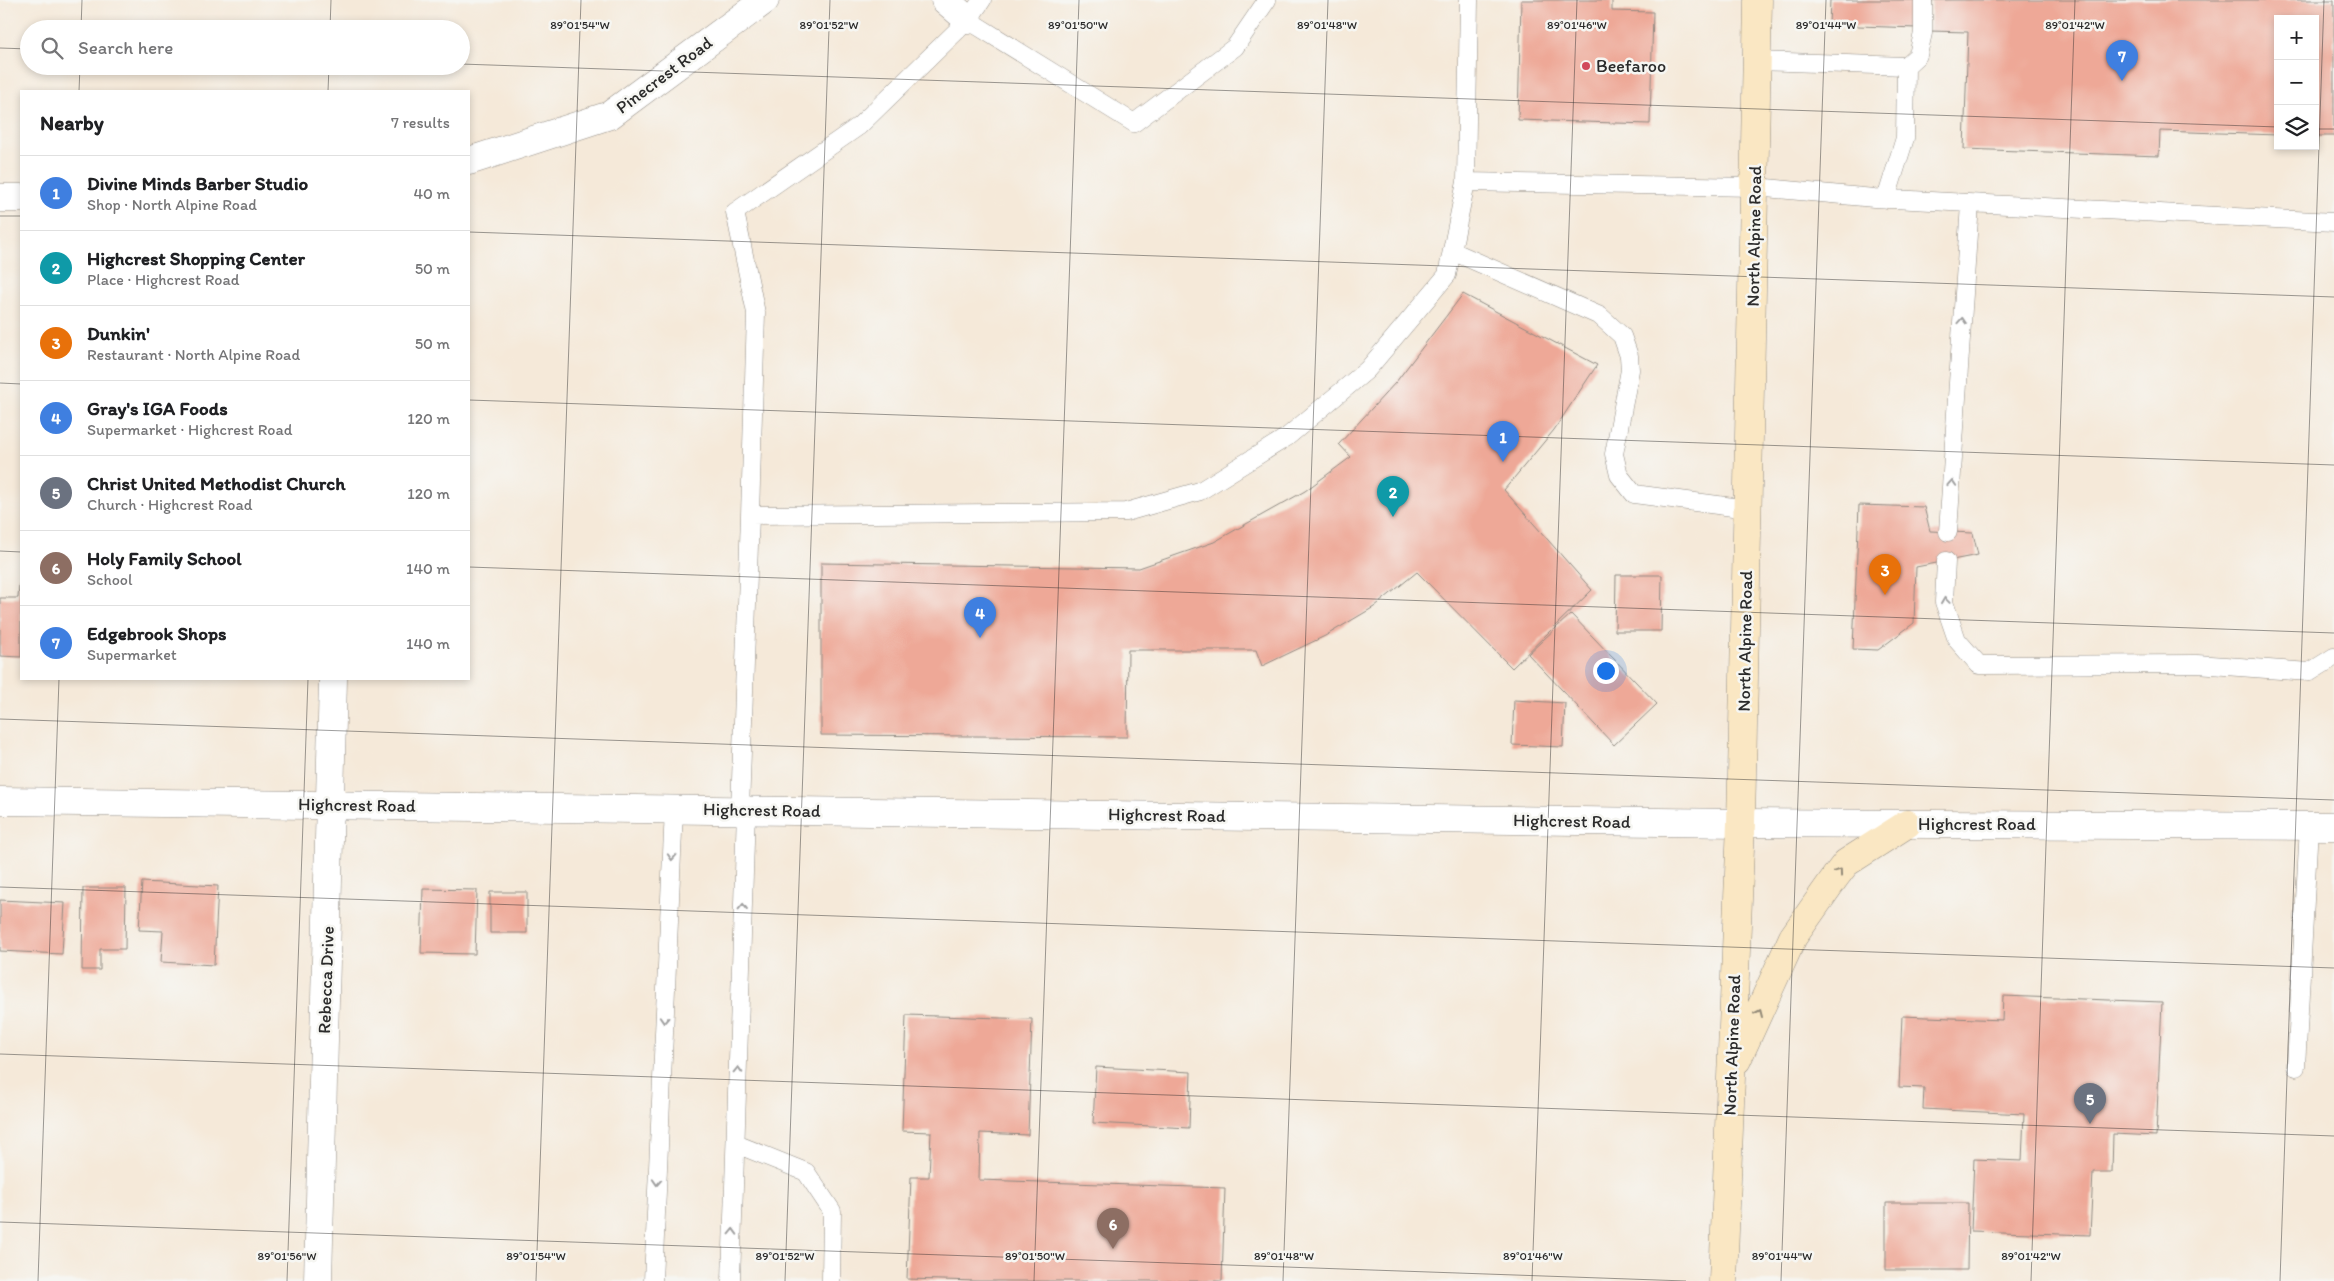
<!DOCTYPE html>
<meta charset="utf-8">
<style>
:root{--surface:#fff;--page:#f6f6f6;--text:#202124;--muted:#757577;--line:#e0e0e0;--accent:#ea580c}
body{margin:0;font-family:Itim,sans-serif;background:var(--page);color:var(--text)}
.controls{position:absolute;right:15px;top:15px;display:grid;overflow:hidden;border-radius:0px;box-shadow:0 2px 8px #0003}
.controls button{width:45px;height:45px;display:grid;place-items:center;padding:0;border:0;border-bottom:1px solid var(--line);background:var(--surface);color:var(--text);font:25px sans-serif}
.you{position:absolute;left:1605px;top:670px;width:18px;height:18px;margin:-12px;border:4px solid #fff;border-radius:50%;background:#1a73e8;box-shadow:0 0 0 8px #1a73e833}
.badge{display:grid;place-items:center;width:32px;height:32px;border-radius:50%;background:var(--accent);color:#fff;font-size:16px;font-weight:700}
.pin{position:absolute;translate:-50% -41px;filter:drop-shadow(0 1px 2px #0008)}
.pin::after{content:'';position:absolute;top:26px;width:18px;height:15px;background:inherit;clip-path:polygon(0 0,100% 0,50% 100%)}
.list{margin:0;padding:0;list-style:none}
h2{display:flex;justify-content:space-between;align-items:center;height:65px;margin:0;padding:0 20px;font-size:21px}
h2 small{font-size:16px;font-weight:400;color:var(--muted)}
.list li{display:grid;grid-template-columns:32px 1fr auto;gap:15px;align-items:center;box-sizing:border-box;height:75px;padding:0 20px;border-top:1px solid var(--line)}
.list b{display:block;font-size:19px;white-space:nowrap}
.list p{margin:0;font-size:16px;white-space:nowrap;color:var(--muted)}
.list em{font-size:16px;font-style:normal;color:var(--muted)}
.icon{flex:none;width:28px;height:28px;fill:none;stroke:currentColor;stroke-width:2;stroke-linecap:round;stroke-linejoin:round}
.map{position:relative;flex:none;width:2334px;height:1281px;overflow:hidden}
.search{position:absolute;background:var(--surface);box-shadow:0 2px 8px #0003;left:20px;top:20px;width:450px;height:55px;display:flex;align-items:center;gap:12px;box-sizing:border-box;padding:0 18px;border-radius:28px;color:var(--muted);font-size:19px}
.panel{position:absolute;background:var(--surface);box-shadow:0 2px 8px #0003;left:20px;top:90px;width:450px;height:590px;border-radius:0px}
.map>svg:first-child{display:block}
</style>
<div class="map">
<svg width="2334" height="1281" viewBox="0 0 2334 1281">
<rect width="100%" height="100%" fill="#f6f6f2"/>
<filter id="ink" filterUnits="userSpaceOnUse"><feTurbulence type="fractalNoise" baseFrequency=".02" numOctaves="2"/><feDisplacementMap in="SourceGraphic" scale="10" xChannelSelector="R" yChannelSelector="G"/><feConvolveMatrix kernelMatrix="1 2 1 2 8 2 1 2 1" color-interpolation-filters="sRGB"/></filter>
<filter id="wash" filterUnits="userSpaceOnUse"><feTurbulence type="fractalNoise" baseFrequency=".0096" numOctaves="4" result="noise"/><feDisplacementMap in="SourceGraphic" scale="20" xChannelSelector="R" yChannelSelector="G"/><feGaussianBlur stdDeviation="1.12" result="paint"/><feColorMatrix in="noise" values="0 0 0 0 0 0 0 0 0 0 0 0 0 0 0 0 0 1.4 0 .05"/><feComposite in="paint" operator="in"/></filter>
<g filter="url(#wash)">
<rect width="100%" height="100%" fill="#f5e9d9"/>
<g id="blocks">
<path fill="#eea897" d="M 1521,0 L 1612,0 L 1612,11 L 1653,12 L 1650,124 L 1518,120 Z
M 1830,0 L 1918,0 L 1917,28 L 1829,25 Z
M 1932,0 L 2334,0 L 2334,136 L 2315,136 L 2315,19 L 2278,19 L 2278,135 L 2160,131 L 2159,156 L 1964,149 L 1968,32 L 1930,31 Z
M 1463,294 L 1597,365 L 1554,430 L 1504,490 L 1592,590 L 1512,668 L 1417,572 L 1374,607 L 1325,636 L 1262,666 L 1256,650 L 1128,650 L 1127,737 L 821,735 L 821,563 L 1139,568 L 1214,542 L 1305,491 L 1351,457 L 1339,444 L 1396,382 Z
M 1859,505 L 1924,507 L 1930,531 L 1973,533 L 1978,555 L 1916,567 L 1914,623 L 1878,650 L 1853,649 Z
M 1616,575 L 1662,575 L 1661,631 L 1615,631 Z
M 19,584 L 21,584 L 21,657 L 0,656 L 0,598 L 18,598 Z
M 1571,614 L 1657,704 L 1614,745 L 1528,654 Z
M 1514,700 L 1565,703 L 1563,747 L 1512,745 Z
M 142,882 L 218,886 L 214,965 L 161,962 L 163,931 L 139,930 Z
M 83,888 L 126,888 L 125,949 L 100,949 L 100,970 L 82,970 Z
M 423,889 L 477,890 L 475,954 L 421,953 Z
M 490,892 L 527,892 L 527,933 L 490,933 Z
M 0,900 L 65,903 L 62,954 L 0,951 Z
M 2003,996 L 2162,1002 L 2156,1136 L 2113,1134 L 2112,1172 L 2093,1172 L 2090,1235 L 1971,1231 L 1974,1159 L 2022,1161 L 2024,1114 L 1923,1109 L 1924,1088 L 1899,1087 L 1902,1016 L 2002,1020 Z
M 906,1015 L 1032,1019 L 1028,1135 L 980,1133 L 979,1180 L 1225,1188 L 1222,1281 L 977,1281 L 907,1279 L 911,1177 L 929,1177 L 931,1132 L 902,1131 Z
M 1096,1067 L 1191,1072 L 1189,1128 L 1093,1123 Z
M 1886,1203 L 1968,1203 L 1967,1270 L 1886,1270 Z"/>
</g>
</g>
<g filter="url(#ink)">
<use href="#blocks" fill-opacity="0" stroke="#908a82" stroke-width="1"/>
<g fill="none" stroke-linecap="round" stroke-linejoin="round">
<defs>
<path id="service" d="M 968,20 L 1134,123 L 1235,47 L 1267,0
M 1757,61 L 1906,66 L 1905,138 L 1886,199
M 1906,66 L 1918,55 L 1923,33 L 1923,0
M 1466,182 L 1469,0
M 1452,251 L 1600,316 L 1622,336 L 1629,356 L 1630,370 L 1614,454 L 1619,475 L 1634,494 L 1748,509
M 750,515 L 756,313 L 735,212 L 859,126 L 968,20 L 982,0
M 1948,532 L 1970,204
M 1946,561 L 1944,602 L 1957,640 L 1979,665 L 2197,664 L 2310,672 L 2334,657
M 740,810 L 750,515 L 1126,512 L 1200,491 L 1287,437 L 1367,370 L 1447,275 L 1466,182 L 1755,187 L 1874,198 L 2334,222
M 2296,1067 L 2309,826
M 736,1144 L 806,1172 L 832,1211 L 831,1281
M 653,1281 L 674,809
M 731,1281 L 746,810"/>
<path id="minor" d="M 945,0 L 968,20
M 469,161 L 610,115 L 765,0
M 0,198 L 21,198
M 1741,823 L 2334,826
M 318,1281 L 333,679"/>
<path id="tertiary" d="M 0,801 L 1741,823"/>
<path id="secondary" d="M 1737,1060 L 1793,937 L 1836,876 L 1846,863 L 1907,824
M 1723,1281 L 1741,823 L 1758,0"/>
</defs>
<use href="#service" stroke="#908a82" stroke-width="19"/>
<use href="#minor" stroke="#908a82" stroke-width="29"/>
<use href="#tertiary" stroke="#908a82" stroke-width="29"/>
<use href="#secondary" stroke="#908a82" stroke-width="29"/>
<use href="#service" stroke="#fff" stroke-width="18"/>
<use href="#minor" stroke="#fff" stroke-width="28"/>
<use href="#tertiary" stroke="#fff" stroke-width="28"/>
<use href="#secondary" stroke="#fae7c3" stroke-width="28"/>
</g>
<defs><path id="oneway-chevron" d="M-2-3.5L2.5 0L-2 3.5" fill="none" stroke-width="1.6" stroke-linecap="round" stroke-linejoin="round" transform="scale(1.25)"/></defs>
<g stroke="#a0a0a0">
<use href="#oneway-chevron" transform="translate(1962 321) rotate(-86)"/>
<use href="#oneway-chevron" transform="translate(1952 483) rotate(-86)"/>
<use href="#oneway-chevron" transform="translate(1945 601) rotate(-98)"/>
<use href="#oneway-chevron" transform="translate(672 857) rotate(93)"/>
<use href="#oneway-chevron" transform="translate(743 907) rotate(-88)"/>
<use href="#oneway-chevron" transform="translate(664 1020) rotate(93)"/>
<use href="#oneway-chevron" transform="translate(738 1070) rotate(-88)"/>
<use href="#oneway-chevron" transform="translate(657 1182) rotate(93)"/>
<use href="#oneway-chevron" transform="translate(733 1232) rotate(-88)"/>
</g>
<g stroke="#928977">
<use href="#oneway-chevron" transform="translate(1839 872) rotate(-54)"/>
<use href="#oneway-chevron" transform="translate(1759 1013) rotate(-66)"/>
</g>
</g>
<path fill="none" stroke="#2b2b2b" stroke-width="1" stroke-opacity="0.45" d="M 81,29 L 82,0M 330,29 L 331,0M 0,48 L 29,49M 461,64 L 2278,127M 79,91 L 80,66M 328,91 L 329,66M 2315,129 L 2334,129M 0,216 L 21,216M 469,232 L 2334,297M 0,383 L 21,384M 469,400 L 2334,465M 0,551 L 21,552M 469,567 L 2334,633M 0,719 L 2334,800M 0,887 L 2334,968M 0,1054 L 2334,1136M 0,1222 L 1686,1281M 38,1281 L 59,679M 287,1281 L 308,679M 536,1281 L 581,0M 785,1281 L 830,0M 1034,1281 L 1079,0M 1283,1281 L 1328,0M 1532,1281 L 1577,0M 1781,1281 L 1826,0M 2031,1281 L 2075,0M 2280,1281 L 2324,0"/>
<circle fill="#d1495b" stroke="#f6f6f2" stroke-width="2" cx="1586" cy="66" r="5"/>
<g text-anchor="middle" dominant-baseline="central" stroke-width="5" stroke-linejoin="round" paint-order="stroke">
<g font-size="18" fill="#2b2b2b" stroke="#f6f6f2" text-anchor="start">
<text x="1596" y="66">Beefaroo</text>
</g>
<g font-size="18" fill="#2b2b2b" stroke="#f6f6f2">
<text transform="translate(664 75) rotate(-37)">Pinecrest Road</text>
<text transform="translate(1754 236) rotate(-89)">North Alpine Road</text>
<text transform="translate(1745 641) rotate(-89)">North Alpine Road</text>
<text transform="translate(357 805) rotate(1)">Highcrest Road</text>
<text transform="translate(762 810) rotate(1)">Highcrest Road</text>
<text transform="translate(1167 815) rotate(1)">Highcrest Road</text>
<text transform="translate(1572 821) rotate(1)">Highcrest Road</text>
<text x="1977" y="824">Highcrest Road</text>
<text transform="translate(326 980) rotate(-88)">Rebecca Drive</text>
<text transform="translate(1732 1045) rotate(-88)">North Alpine Road</text>
</g>
</g>
<g font-size="12" text-anchor="middle" fill="#2b2b2b" stroke="#f6f6f2" stroke-width="5" stroke-linejoin="round" paint-order="stroke">
<text x="580" y="29">89°01'54"W</text>
<text x="829" y="29">89°01'52"W</text>
<text x="1078" y="29">89°01'50"W</text>
<text x="1327" y="29">89°01'48"W</text>
<text x="1577" y="29">89°01'46"W</text>
<text x="1826" y="29">89°01'44"W</text>
<text x="2075" y="29">89°01'42"W</text>
<text x="287" y="1260">89°01'56"W</text>
<text x="536" y="1260">89°01'54"W</text>
<text x="785" y="1260">89°01'52"W</text>
<text x="1035" y="1260">89°01'50"W</text>
<text x="1284" y="1260">89°01'48"W</text>
<text x="1533" y="1260">89°01'46"W</text>
<text x="1782" y="1260">89°01'44"W</text>
<text x="2031" y="1260">89°01'42"W</text>
</g>
</svg>
<div class="controls">
<button>+</button>
<button>−</button>
<button><svg class="icon" aria-label="layers" viewBox="0 0 24 24"><path d="M12 4l9 5-9 5-9-5zM3 14l9 5 9-5"/></svg></button>
</div>
<div class="you"></div>
<div class="pin badge" style="left:1503px;top:462px;background:#3f7fe0">1</div>
<div class="pin badge" style="left:1393px;top:517px;background:#0f9aa8">2</div>
<div class="pin badge" style="left:1885px;top:595px;background:#e8710a">3</div>
<div class="pin badge" style="left:980px;top:638px;background:#3f7fe0">4</div>
<div class="pin badge" style="left:2090px;top:1124px;background:#6b7280">5</div>
<div class="pin badge" style="left:1113px;top:1249px;background:#8d6e63">6</div>
<div class="pin badge" style="left:2122px;top:81px;background:#3f7fe0">7</div>
<div class="search"><svg class="icon" aria-label="search" viewBox="0 0 24 24"><circle cx="10" cy="10" r="6"/><path d="M15 15l6 6"/></svg>Search here</div>
<section class="panel">
<h2>Nearby<small>7 results</small></h2>
<ul class="list">
<li><span class="badge" style="background:#3f7fe0">1</span><div><b>Divine Minds Barber Studio</b><p>Shop · North Alpine Road</p></div><em>40 m</em></li>
<li><span class="badge" style="background:#0f9aa8">2</span><div><b>Highcrest Shopping Center</b><p>Place · Highcrest Road</p></div><em>50 m</em></li>
<li><span class="badge" style="background:#e8710a">3</span><div><b>Dunkin'</b><p>Restaurant · North Alpine Road</p></div><em>50 m</em></li>
<li><span class="badge" style="background:#3f7fe0">4</span><div><b>Gray's IGA Foods</b><p>Supermarket · Highcrest Road</p></div><em>120 m</em></li>
<li><span class="badge" style="background:#6b7280">5</span><div><b>Christ United Methodist Church</b><p>Church · Highcrest Road</p></div><em>120 m</em></li>
<li><span class="badge" style="background:#8d6e63">6</span><div><b>Holy Family School</b><p>School</p></div><em>140 m</em></li>
<li><span class="badge" style="background:#3f7fe0">7</span><div><b>Edgebrook Shops</b><p>Supermarket</p></div><em>140 m</em></li>
</ul>
</section>
</div>
